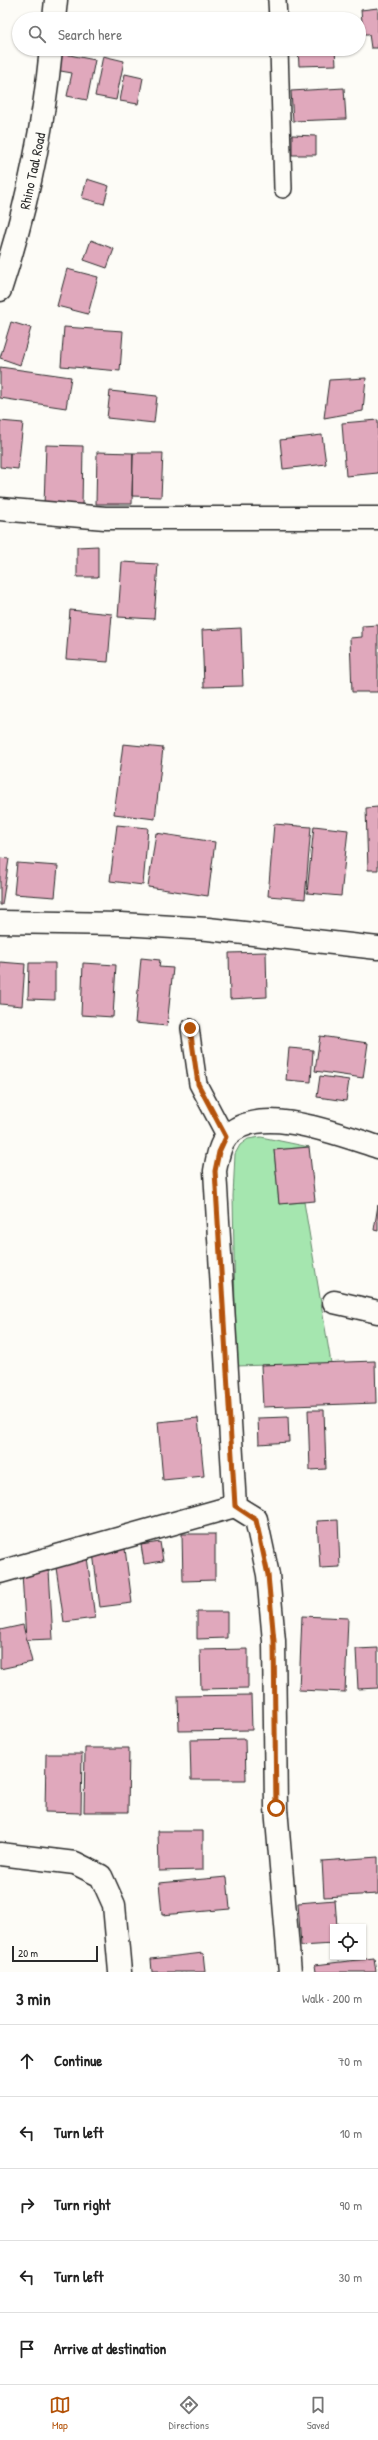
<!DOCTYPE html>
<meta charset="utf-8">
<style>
:root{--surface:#fff;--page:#f6f6f6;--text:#222;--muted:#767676;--line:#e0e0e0;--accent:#b45309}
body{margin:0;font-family:"Patrick Hand",sans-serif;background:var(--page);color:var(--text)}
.controls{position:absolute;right:12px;bottom:12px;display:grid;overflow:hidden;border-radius:0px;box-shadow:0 1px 3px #0004}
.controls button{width:36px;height:36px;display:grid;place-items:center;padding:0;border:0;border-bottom:1px solid var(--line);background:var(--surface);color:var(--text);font:20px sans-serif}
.scale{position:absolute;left:12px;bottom:10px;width:86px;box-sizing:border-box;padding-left:4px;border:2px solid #2b2b2b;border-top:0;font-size:11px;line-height:14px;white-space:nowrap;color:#2b2b2b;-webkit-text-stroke:3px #fdfcf7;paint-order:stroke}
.stop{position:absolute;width:12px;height:12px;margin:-9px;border:3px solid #b45309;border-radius:50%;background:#fff}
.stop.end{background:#b45309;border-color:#fff;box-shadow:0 1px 4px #0008}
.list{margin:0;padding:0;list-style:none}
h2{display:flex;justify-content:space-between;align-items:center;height:52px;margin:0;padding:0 16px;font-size:17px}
h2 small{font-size:13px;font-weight:400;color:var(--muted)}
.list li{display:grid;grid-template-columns:26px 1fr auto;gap:12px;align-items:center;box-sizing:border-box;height:72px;padding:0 16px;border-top:1px solid var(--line)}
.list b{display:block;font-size:15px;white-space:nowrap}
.list em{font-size:13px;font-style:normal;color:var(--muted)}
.icon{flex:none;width:22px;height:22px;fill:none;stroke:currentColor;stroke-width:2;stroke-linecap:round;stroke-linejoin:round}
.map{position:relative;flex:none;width:378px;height:1972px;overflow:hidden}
.search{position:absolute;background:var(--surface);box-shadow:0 1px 3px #0004;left:12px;right:12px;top:12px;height:44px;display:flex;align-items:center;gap:10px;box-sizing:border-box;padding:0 14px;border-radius:22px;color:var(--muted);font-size:15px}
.sheet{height:412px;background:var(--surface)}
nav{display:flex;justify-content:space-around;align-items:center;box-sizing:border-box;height:56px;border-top:1px solid var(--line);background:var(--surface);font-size:11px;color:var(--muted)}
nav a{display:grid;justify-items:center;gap:2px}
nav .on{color:var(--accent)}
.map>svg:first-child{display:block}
</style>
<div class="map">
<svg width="378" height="1972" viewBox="0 0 378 1972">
<rect width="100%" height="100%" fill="#fdfcf7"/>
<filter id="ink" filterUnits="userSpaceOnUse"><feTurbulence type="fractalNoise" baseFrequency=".025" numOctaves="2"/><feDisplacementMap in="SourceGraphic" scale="8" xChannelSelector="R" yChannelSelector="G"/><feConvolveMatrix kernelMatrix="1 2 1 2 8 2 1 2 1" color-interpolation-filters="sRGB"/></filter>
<g filter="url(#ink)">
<path fill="#a5e6af" stroke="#68886d" d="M 261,1137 L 309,1147 L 274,1150 L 279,1204 L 304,1202 L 331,1363 L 236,1366 L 233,1196 L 235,1154 L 240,1145 L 248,1139 Z"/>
<path fill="#e0a8bc" stroke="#2b2b2b" d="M 378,8 L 378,48 L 371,48 L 369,34 L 363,34 L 361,10 Z
M 298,49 L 335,49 L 336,65 L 299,66 Z
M 59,53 L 95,60 L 87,100 L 67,96 L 72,73 L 55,70 Z
M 103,56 L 124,61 L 116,100 L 95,96 Z
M 125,74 L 143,78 L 138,104 L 120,101 Z
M 344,88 L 346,119 L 293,121 L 291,91 Z
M 292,135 L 316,136 L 316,155 L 292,155 Z
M 87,179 L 109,186 L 104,204 L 82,198 Z
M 91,240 L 114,249 L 107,268 L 84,260 Z
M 67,269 L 98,277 L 88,314 L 57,306 Z
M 11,322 L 31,328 L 20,365 L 0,358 Z
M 64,327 L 123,331 L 120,371 L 61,366 Z
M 0,367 L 71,377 L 66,408 L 0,398 Z
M 366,378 L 363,411 L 324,418 L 329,380 Z
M 110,391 L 157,396 L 154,423 L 107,418 Z
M 378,420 L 378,473 L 346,476 L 342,423 Z
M 0,421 L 23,423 L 18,469 L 0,467 Z
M 322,435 L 326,464 L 283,469 L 280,440 Z
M 46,445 L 83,446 L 82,506 L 44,505 Z
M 97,452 L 133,453 L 132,504 L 96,504 Z
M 133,453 L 163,453 L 161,497 L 132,496 Z
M 98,546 L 98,577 L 77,577 L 77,547 Z
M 122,562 L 158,564 L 154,619 L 118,617 Z
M 70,610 L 112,614 L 108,662 L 66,659 Z
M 378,625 L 378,692 L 352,692 L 350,638 L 362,637 L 362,626 Z
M 241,628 L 243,686 L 204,687 L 202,630 Z
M 123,744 L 163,748 L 155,819 L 114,814 Z
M 378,807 L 378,870 L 368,870 L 366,808 Z
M 274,824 L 311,827 L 305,899 L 268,896 Z
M 117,825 L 148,828 L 143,885 L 110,881 Z
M 314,826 L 348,830 L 341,896 L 307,893 Z
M 156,833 L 215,842 L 208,896 L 148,887 Z
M 0,858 L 9,859 L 2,905 L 0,905 Z
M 17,863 L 58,866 L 55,897 L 14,894 Z
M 266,952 L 267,997 L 230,999 L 229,953 Z
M 141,958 L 160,960 L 159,967 L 173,968 L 167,1026 L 135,1023 Z
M 0,962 L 25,964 L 22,1006 L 0,1004 Z
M 29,963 L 55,963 L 55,1000 L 28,999 Z
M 83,963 L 116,965 L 113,1017 L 81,1015 Z
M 320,1036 L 368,1043 L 363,1078 L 315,1071 Z
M 289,1048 L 313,1050 L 311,1082 L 286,1080 Z
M 320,1076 L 349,1080 L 346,1101 L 317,1097 Z
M 309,1147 L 315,1201 L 279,1204 L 274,1150 Z
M 378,1205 L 378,1231 L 374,1230 Z
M 375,1361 L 376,1403 L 263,1407 L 261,1365 Z
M 308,1410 L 324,1410 L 326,1469 L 310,1470 Z
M 288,1417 L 289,1442 L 259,1444 L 258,1418 Z
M 198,1418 L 204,1476 L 163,1480 L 158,1422 Z
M 338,1520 L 340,1567 L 320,1568 L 317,1521 Z
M 182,1534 L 215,1534 L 215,1580 L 183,1581 Z
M 124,1541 L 132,1603 L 100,1607 L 92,1545 Z
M 160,1542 L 163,1561 L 144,1564 L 141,1545 Z
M 87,1557 L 95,1618 L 64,1622 L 55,1561 Z
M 49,1571 L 53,1639 L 26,1640 L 22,1573 Z
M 197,1612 L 227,1612 L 227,1638 L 197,1639 Z
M 302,1616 L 348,1618 L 345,1692 L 299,1690 Z
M 23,1625 L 32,1662 L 0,1669 L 0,1630 Z
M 378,1648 L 378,1688 L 358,1689 L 356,1649 Z
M 248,1649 L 248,1688 L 201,1689 L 200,1650 Z
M 251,1695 L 252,1730 L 179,1731 L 178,1696 Z
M 245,1739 L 246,1780 L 191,1780 L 190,1740 Z
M 85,1748 L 129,1748 L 128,1812 L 84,1812 Z
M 46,1754 L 82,1754 L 81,1813 L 45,1812 Z
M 158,1831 L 203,1831 L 203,1870 L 159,1871 Z
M 378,1857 L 378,1894 L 324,1897 L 322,1861 Z
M 227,1877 L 230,1909 L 162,1915 L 159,1883 Z
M 335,1900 L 337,1927 L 333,1927 L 333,1944 L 301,1946 L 298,1903 Z
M 203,1953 L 205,1972 L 152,1972 L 151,1959 Z
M 374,1958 L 376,1972 L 316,1972 L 315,1965 Z"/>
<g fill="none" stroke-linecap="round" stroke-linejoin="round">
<defs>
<path id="service" d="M 277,0 L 278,19
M 279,49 L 283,189
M 190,1028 L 198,1084 L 226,1137"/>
<path id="minor" d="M 0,509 L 105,518 L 378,518
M 0,922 L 121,924 L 208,929 L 378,948
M 334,1302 L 378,1312
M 0,1572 L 235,1506
M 0,1854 L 75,1863 L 101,1876 L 114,1905 L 120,1972
M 290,1972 L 276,1808 L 274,1641 L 268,1575 L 256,1519 L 235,1506 L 215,1171 C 217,1160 219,1145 227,1136 C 259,1102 340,1135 378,1147"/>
<path id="tertiary" d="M 54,19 L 56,0
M 0,290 C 26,211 43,131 51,49"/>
</defs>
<use href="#service" stroke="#2b2b2b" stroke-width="20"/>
<use href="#minor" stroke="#2b2b2b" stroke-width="25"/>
<use href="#tertiary" stroke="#2b2b2b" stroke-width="25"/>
<use href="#service" stroke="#fdfcf7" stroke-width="17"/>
<use href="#minor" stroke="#fdfcf7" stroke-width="22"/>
<use href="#tertiary" stroke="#fdfcf7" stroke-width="22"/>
</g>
</g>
<g fill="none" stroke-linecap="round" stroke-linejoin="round" filter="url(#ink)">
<path stroke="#b45309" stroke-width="5" d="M 190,1028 L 198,1084 L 226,1137 L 219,1152 L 215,1171 L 235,1506 L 256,1520 L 268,1575 L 274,1641 L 276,1808"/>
</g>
<g text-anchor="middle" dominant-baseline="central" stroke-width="3.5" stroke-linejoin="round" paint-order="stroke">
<g font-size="14" fill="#2b2b2b" stroke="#fdfcf7">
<text transform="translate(32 171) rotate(-78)">Rhino Taal Road</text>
</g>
</g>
</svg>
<div class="controls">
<button><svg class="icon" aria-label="locate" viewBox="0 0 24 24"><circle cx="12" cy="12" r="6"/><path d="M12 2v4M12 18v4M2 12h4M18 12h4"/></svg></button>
</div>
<div class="scale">20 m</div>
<div class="stop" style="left:276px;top:1808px"></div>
<div class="stop end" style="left:190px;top:1028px"></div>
<div class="search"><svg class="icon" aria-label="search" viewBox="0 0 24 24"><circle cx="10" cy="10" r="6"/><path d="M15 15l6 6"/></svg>Search here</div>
</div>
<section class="sheet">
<h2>3 min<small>Walk · 200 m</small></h2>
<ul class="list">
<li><svg class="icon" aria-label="ahead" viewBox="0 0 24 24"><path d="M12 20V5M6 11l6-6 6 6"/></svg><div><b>Continue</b></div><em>70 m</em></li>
<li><svg class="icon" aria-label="left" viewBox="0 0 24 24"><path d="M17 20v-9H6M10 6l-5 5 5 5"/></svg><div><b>Turn left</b></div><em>10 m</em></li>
<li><svg class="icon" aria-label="right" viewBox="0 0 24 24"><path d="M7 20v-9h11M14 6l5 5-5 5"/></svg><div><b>Turn right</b></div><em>90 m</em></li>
<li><svg class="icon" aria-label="left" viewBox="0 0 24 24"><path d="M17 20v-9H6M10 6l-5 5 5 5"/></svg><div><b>Turn left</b></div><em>30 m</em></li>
<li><svg class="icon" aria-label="arrive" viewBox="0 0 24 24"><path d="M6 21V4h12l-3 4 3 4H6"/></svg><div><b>Arrive at destination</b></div></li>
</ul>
</section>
<nav>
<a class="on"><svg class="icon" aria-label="map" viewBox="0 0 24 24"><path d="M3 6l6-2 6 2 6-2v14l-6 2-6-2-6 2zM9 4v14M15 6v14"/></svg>Map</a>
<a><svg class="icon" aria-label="directions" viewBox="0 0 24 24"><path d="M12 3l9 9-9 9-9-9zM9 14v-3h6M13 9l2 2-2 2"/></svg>Directions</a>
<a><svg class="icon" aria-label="saved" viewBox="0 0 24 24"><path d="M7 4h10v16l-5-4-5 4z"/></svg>Saved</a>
</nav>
